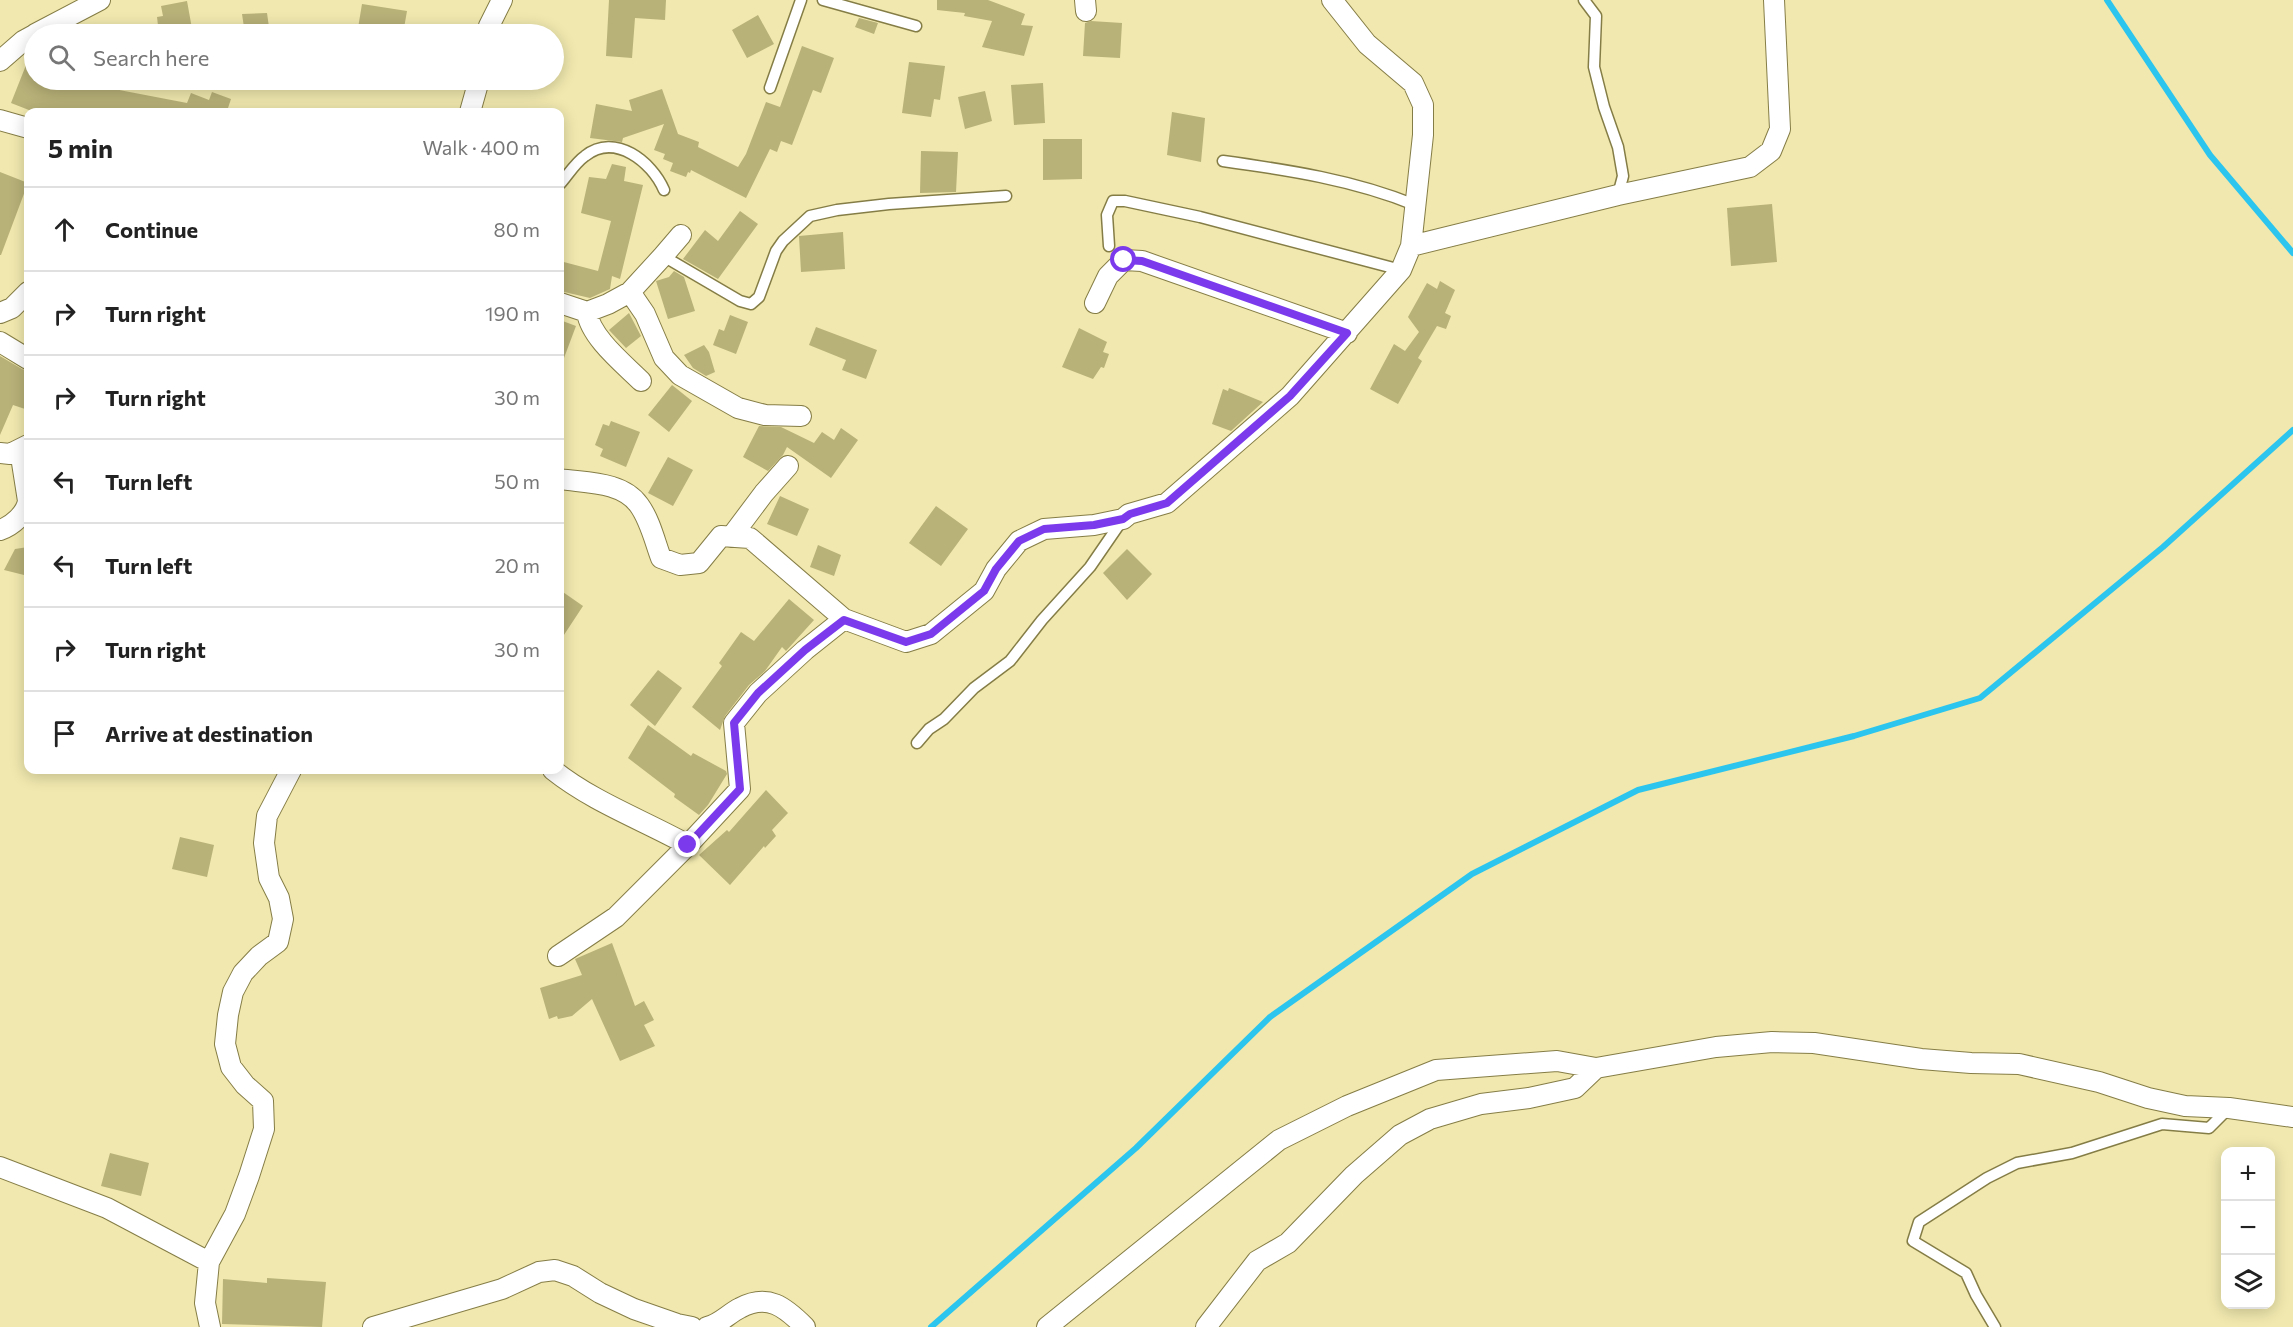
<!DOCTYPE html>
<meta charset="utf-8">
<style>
:root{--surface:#fff;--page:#f6f6f6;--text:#222;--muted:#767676;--line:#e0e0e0}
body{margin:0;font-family:Commissioner,sans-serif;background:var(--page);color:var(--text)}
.controls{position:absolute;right:18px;bottom:18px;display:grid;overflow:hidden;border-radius:12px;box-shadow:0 3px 15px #0003}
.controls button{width:54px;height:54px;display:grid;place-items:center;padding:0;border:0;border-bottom:2px solid var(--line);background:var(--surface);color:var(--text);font:30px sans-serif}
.stop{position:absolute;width:18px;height:18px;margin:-14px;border:4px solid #7c3aed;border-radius:50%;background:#fff}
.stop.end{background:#7c3aed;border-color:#fff;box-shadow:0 2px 6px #0008}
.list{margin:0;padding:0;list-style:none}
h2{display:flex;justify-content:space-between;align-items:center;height:78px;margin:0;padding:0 24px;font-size:26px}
h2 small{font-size:20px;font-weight:400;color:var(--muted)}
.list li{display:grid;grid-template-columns:39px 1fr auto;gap:18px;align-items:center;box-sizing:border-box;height:84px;padding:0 24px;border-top:2px solid var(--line)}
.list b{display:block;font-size:22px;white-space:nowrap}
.list em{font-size:20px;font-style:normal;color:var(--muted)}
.icon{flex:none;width:33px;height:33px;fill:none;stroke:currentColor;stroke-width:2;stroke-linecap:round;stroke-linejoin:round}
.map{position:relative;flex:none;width:2293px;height:1327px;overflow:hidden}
.search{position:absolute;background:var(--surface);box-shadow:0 3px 15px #0003;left:24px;top:24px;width:540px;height:66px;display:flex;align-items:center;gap:15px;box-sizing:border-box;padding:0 21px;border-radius:33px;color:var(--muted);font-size:22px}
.panel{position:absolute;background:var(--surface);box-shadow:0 3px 15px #0003;left:24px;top:108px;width:540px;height:666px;border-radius:12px}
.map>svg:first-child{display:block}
</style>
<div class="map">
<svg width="2293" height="1327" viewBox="0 0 2293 1327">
<rect width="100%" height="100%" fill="#f0e8ae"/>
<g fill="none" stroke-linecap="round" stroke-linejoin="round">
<path stroke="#2bc5ee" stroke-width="6" d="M 2107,0 L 2210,155 L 2293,253
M 931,1327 L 1136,1148 L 1270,1017 L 1472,874 L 1638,790 L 1854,736 L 1980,698 L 2163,547 L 2293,430"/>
</g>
<path fill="#b8b178" d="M 609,0 L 666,0 L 665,20 L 635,18 L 632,58 L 606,56 Z
M 937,0 L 988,0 L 1025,14 L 1021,25 L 1033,26 L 1024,56 L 982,47 L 992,21 L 964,16 L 965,13 L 937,10 Z
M 187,1 L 193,34 L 159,34 L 157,17 L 163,16 L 161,6 Z
M 362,4 L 407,11 L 403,34 L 357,34 Z
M 267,13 L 270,34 L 245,34 L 242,14 Z
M 758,15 L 774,44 L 747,58 L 732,30 Z
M 859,18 L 878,23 L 874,34 L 855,27 Z
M 1091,21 L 1122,23 L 1120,58 L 1083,56 L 1085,23 Z
M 802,46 L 834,58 L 821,93 L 813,90 L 792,145 L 781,141 L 777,152 L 770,149 L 746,198 L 691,170 L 690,173 L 688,172 L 686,177 L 670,171 L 673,163 L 663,159 L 665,154 L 654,150 L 664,124 L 623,138 L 622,142 L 590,138 L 596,104 L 632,111 L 629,100 L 662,89 L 678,134 L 699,142 L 698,147 L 738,167 L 746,154 L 766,102 L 780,107 Z
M 34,48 L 34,80 L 76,80 L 88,84 L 187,103 L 191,93 L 209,100 L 212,92 L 231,99 L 228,108 L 237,112 L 34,112 L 11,103 L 32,50 Z
M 909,62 L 945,66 L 940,100 L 934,99 L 931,117 L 902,113 Z
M 1043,83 L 1045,123 L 1014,125 L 1011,85 Z
M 985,91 L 992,121 L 965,129 L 958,97 Z
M 1172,112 L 1205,118 L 1201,162 L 1167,155 Z
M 1043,139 L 1082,139 L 1082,179 L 1043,180 Z
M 921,151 L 958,152 L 956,192 L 920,193 Z
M 612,164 L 626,167 L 624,181 L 643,185 L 620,279 L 612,276 L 610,289 L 590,298 L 560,291 L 560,261 L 598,271 L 611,221 L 581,213 L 589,177 L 606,179 Z
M 0,172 L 28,183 L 1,255 L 0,255 Z
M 1772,204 L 1777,262 L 1731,266 L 1727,208 Z
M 740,211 L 758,224 L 718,279 L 683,259 L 705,230 L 718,241 Z
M 843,232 L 845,269 L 801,272 L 799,236 Z
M 674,271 L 684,277 L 695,311 L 668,319 L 656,281 L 669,277 Z
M 1440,281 L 1455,290 L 1445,313 L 1451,316 L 1446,329 L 1437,326 L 1418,358 L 1422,361 L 1398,404 L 1370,389 L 1394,344 L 1405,351 L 1419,332 L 1408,317 L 1427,283 L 1437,289 Z
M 629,313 L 641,336 L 626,348 L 609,330 Z
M 730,315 L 748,322 L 736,354 L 713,345 L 719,329 L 724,331 Z
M 560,320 L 576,326 L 561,366 L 560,365 Z
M 816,327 L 877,350 L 866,379 L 842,370 L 846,360 L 809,345 Z
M 1079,328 L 1107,342 L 1103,352 L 1109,354 L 1104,368 L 1101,367 L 1093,379 L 1062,367 Z
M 704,345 L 709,352 L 715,372 L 706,376 L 693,368 L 684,355 Z
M 0,356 L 22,369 L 28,371 L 24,387 L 28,389 L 28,410 L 13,405 L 0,435 Z
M 672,385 L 692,401 L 669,432 L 648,415 Z
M 1229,388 L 1263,402 L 1231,431 L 1212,424 L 1223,389 L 1228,391 Z
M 611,421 L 640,432 L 626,467 L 600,456 L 603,449 L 595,445 L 603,424 L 609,426 Z
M 759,426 L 781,427 L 814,443 L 822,432 L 834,440 L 841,428 L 858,440 L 831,478 L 787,447 L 783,455 L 768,471 L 743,457 Z
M 668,457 L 693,470 L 673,506 L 648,493 Z
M 780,496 L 809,509 L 797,536 L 767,524 Z
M 936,506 L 968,529 L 941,566 L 909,543 Z
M 818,545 L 841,555 L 834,576 L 810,567 Z
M 28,547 L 28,576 L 4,570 L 15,549 Z
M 1127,549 L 1152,574 L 1127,600 L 1103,573 Z
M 560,590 L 583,606 L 560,641 Z
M 789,599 L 814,620 L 786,651 L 782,647 L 765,671 L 749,685 L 725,716 L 720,730 L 692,707 L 722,666 L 719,663 L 741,632 L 754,641 Z
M 658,670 L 682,688 L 655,726 L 630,705 Z
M 648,725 L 691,756 L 693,753 L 726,771 L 727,774 L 708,805 L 699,815 L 674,797 L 675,794 L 628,758 Z
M 766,790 L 788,813 L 772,830 L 776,836 L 765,848 L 764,846 L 730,885 L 699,855 L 727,830 L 729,832 Z
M 180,837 L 214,845 L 207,877 L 172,869 Z
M 612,943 L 635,1006 L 644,1001 L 654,1020 L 644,1025 L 655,1046 L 620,1061 L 592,999 L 572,1016 L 558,1019 L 557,1016 L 549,1019 L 540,988 L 582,975 L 575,959 Z
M 110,1153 L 149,1163 L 141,1196 L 101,1186 Z
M 267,1278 L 326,1282 L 322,1327 L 222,1324 L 223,1279 L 267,1283 Z"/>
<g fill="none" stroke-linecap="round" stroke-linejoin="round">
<defs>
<path id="service" d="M 823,0 L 916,26
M 1584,0 L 1596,16 L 1594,67 L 1604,107 L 1618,147 L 1623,176 L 1618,195
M 770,88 L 801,0
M 1223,161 C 1288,170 1354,180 1415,205
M 560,184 C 568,175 575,163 585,156 C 615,132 652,162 664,190
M 1109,246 L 1107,215 L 1113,201 L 1125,201 L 1200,217 L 1401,270
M 663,256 L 740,301 L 751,304 L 759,297 L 776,251 L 783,241 L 810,216 L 837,210 L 889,204 L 1006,196
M 917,743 L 929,729 L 944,719 L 974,688 L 1010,661 L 1042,620 L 1090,567 L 1123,519
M 1995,1327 L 1976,1295 L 1966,1273 L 1913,1241 L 1919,1222 L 1987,1178 L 2017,1163 L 2072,1153 L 2162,1124 L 2209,1128 L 2228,1109"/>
<path id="minor" d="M 1085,0 L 1086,11
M 35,34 L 100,0
M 487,34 L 489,26 L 502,0
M 0,61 L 23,41 L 34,35
M 470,112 L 479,80
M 0,120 L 28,128
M 1411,246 L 1618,195 L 1750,167 L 1771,151 L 1780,129 L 1774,0
M 630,292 L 645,314 L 664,358 L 680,375 L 738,408 L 765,415 L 801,416
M 560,303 L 587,312 L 608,304 L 630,292 L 663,256 L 681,235
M 1095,303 L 1108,276 L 1124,260 L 1142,261 L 1347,333
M 587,312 C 590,337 624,364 641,381
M 0,313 L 12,308 L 28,292
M 0,342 L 28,359
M 0,453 L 10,454 L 28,445
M 560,479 C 585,483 622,481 639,505 C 650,520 655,542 661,558 L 680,565 L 699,563 L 721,536 L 750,538 L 844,619 L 906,642 L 931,634 L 984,591 L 996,569 L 1019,541 L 1044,529 L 1094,525 L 1123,519 L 1129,514 L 1167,503 L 1290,396 L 1401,270 L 1411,246 L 1423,135 L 1423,105 L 1413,83 L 1367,44 L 1332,0
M 0,530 C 12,526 26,514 28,501 L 20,450
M 731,537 L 764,493 L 788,466
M 553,770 C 593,802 643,820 688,845
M 558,956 L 616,917 L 688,845 L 740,789 L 734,723 L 758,693 L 805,650 L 844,619
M 0,1167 L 107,1208 L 209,1262
M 210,1327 L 205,1303 L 209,1262 L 235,1214 L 249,1176 L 264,1129 L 263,1101 L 245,1085 L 231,1067 L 225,1044 L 228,1015 L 233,992 L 243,973 L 259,956 L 278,942 L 283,919 L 279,898 L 269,878 L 264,843 L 267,816 L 291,770
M 373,1327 L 502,1289 L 539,1272 L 555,1270 L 573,1276 L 600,1293 L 634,1309 L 677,1324 L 692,1327
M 707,1327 C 720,1324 728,1314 740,1308 C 768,1293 785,1307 805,1327
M 1047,1327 L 1279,1140 L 1347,1106 L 1436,1070 L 1557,1061 L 1596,1068 L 1716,1047 L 1772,1042 L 1814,1043 L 1921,1059 L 1971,1063 L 2019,1064 L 2099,1082 L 2148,1098 L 2185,1106 L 2229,1108 L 2293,1117
M 1206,1327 L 1257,1261 L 1288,1243 L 1354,1175 L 1400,1135 L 1430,1119 L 1481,1104 L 1529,1098 L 1575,1088 L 1596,1068"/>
</defs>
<use href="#service" stroke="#857d46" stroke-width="13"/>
<use href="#minor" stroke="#857d46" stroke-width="22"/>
<use href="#service" stroke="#fff" stroke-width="10"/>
<use href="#minor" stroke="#fff" stroke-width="20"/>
</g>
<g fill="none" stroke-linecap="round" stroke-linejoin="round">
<path stroke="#7c3aed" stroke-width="8" d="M 688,845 L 740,789 L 734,723 L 758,693 L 805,650 L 844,620 L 906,642 L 931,634 L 984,591 L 996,569 L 1019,541 L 1044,529 L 1094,525 L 1123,519 L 1130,514 L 1167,503 L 1290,396 L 1347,333 L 1142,261 L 1124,260"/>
</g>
</svg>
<div class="controls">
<button>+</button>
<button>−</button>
<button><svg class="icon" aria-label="layers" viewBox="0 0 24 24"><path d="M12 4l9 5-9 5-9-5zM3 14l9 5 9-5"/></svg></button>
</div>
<div class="stop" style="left:1124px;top:260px"></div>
<div class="stop end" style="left:688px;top:845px"></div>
<div class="search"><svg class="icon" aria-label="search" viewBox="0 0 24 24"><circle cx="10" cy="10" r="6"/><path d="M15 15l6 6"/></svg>Search here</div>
<section class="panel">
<h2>5 min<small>Walk · 400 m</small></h2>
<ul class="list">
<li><svg class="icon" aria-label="ahead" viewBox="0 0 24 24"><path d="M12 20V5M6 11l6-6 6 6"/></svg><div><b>Continue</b></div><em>80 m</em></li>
<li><svg class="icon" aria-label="right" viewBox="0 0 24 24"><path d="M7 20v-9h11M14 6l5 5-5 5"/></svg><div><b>Turn right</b></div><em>190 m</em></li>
<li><svg class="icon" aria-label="right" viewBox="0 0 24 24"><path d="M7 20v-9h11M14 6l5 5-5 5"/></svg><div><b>Turn right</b></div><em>30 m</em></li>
<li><svg class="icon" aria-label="left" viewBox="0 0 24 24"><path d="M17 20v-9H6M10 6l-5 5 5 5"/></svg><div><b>Turn left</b></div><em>50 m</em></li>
<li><svg class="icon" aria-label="left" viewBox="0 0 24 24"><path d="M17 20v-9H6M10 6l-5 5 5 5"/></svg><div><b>Turn left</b></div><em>20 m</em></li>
<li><svg class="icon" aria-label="right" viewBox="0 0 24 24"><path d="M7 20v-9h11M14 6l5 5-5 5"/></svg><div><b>Turn right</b></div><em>30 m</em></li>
<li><svg class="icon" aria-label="arrive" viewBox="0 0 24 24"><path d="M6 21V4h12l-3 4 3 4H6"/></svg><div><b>Arrive at destination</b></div></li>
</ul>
</section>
</div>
